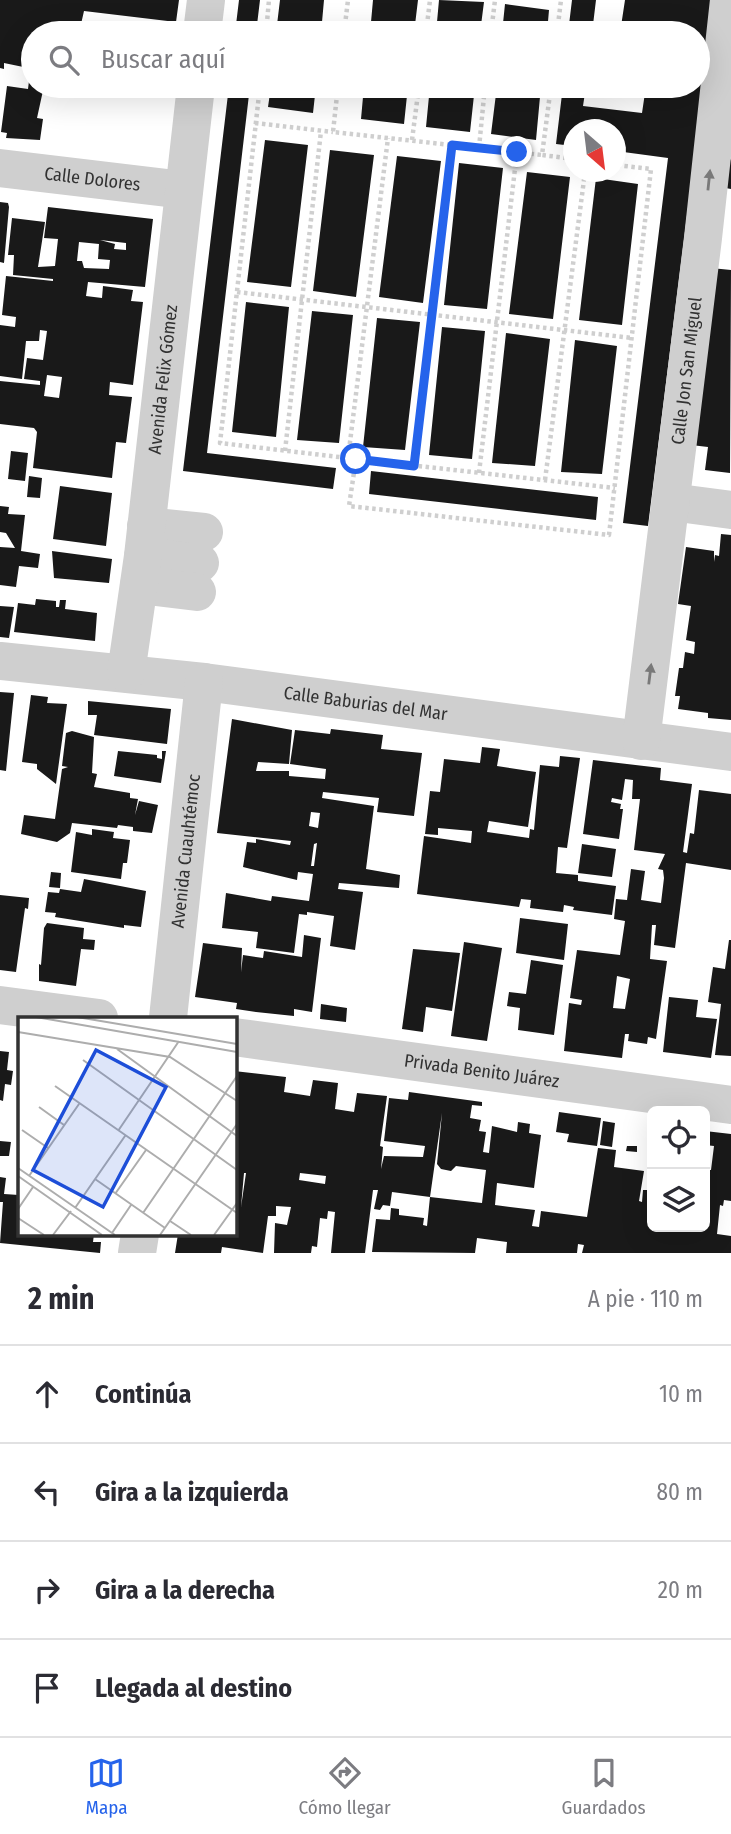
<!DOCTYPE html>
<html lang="es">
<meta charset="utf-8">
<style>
:root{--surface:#fff;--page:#f7f7f7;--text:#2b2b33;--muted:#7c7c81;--line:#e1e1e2;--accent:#2563eb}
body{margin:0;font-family:"Fira Sans Condensed",sans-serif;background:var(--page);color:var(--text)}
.controls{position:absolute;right:21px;bottom:21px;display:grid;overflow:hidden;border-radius:10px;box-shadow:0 7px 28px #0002}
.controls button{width:63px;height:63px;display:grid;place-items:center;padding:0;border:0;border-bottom:2px solid var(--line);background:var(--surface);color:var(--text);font:35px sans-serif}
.compass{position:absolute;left:563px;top:119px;width:63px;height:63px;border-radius:50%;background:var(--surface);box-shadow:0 7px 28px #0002;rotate:152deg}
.stop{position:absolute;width:21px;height:21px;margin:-16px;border:5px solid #2563eb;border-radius:50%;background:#fff}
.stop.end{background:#2563eb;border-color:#fff;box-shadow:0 2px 7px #0008}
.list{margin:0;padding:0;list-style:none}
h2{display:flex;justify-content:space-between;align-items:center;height:91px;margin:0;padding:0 28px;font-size:30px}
h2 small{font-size:23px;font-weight:400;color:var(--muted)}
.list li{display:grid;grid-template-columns:46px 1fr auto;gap:21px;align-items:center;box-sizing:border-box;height:98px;padding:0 28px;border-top:2px solid var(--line)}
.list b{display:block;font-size:26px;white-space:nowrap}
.list em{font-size:23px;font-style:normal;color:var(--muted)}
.icon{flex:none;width:38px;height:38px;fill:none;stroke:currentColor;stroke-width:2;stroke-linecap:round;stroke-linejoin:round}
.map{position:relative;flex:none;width:731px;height:1253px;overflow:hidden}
.search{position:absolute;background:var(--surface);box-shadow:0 7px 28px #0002;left:21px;right:21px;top:21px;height:77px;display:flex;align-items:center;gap:18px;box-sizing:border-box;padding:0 24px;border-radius:38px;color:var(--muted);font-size:26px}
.sheet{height:483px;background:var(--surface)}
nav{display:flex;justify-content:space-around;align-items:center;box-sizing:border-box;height:98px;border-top:2px solid var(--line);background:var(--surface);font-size:19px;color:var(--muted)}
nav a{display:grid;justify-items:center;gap:4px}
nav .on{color:var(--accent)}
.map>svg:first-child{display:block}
</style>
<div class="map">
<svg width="731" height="1253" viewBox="0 0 731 1253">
<rect width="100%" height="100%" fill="#fff"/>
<path fill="#191919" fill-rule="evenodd" d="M 0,0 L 179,0 L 176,22 L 84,11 L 79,33 L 33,33 L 33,69 L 4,63 L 4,69 L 0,68 Z
M 239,0 L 260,0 L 256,33 L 235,33 Z
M 280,0 L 324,0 L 321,33 L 276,33 Z
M 373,0 L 418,0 L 414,33 L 370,33 Z
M 439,0 L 484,2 L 480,33 L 436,33 Z
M 572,0 L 596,0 L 592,33 L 568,33 Z
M 625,0 L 714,0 L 648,526 L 623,523 L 668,158 L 616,151 L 616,130 L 573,130 L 573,146 L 556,144 L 563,86 L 586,86 L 583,106 L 642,113 L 646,86 L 698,86 L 698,33 L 620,33 Z
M 505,4 L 549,10 L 547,33 L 502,33 Z
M 30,73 L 33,73 L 33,86 L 44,86 L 37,118 L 43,119 L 40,140 L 6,138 L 7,133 L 1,132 L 7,86 L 28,89 Z
M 106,86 L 160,86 L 159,96 L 105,91 Z
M 229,86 L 250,86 L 207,453 L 336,468 L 333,489 L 183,471 Z
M 271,86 L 316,86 L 313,113 L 268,107 Z
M 364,86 L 408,86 L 404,124 L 361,119 Z
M 430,86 L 475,86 L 470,132 L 426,127 Z
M 497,86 L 541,86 L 536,140 L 491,134 Z
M 265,140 L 308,145 L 291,287 L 247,282 Z
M 330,150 L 374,155 L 356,297 L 313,291 Z
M 397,156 L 441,161 L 423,303 L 379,297 Z
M 731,158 L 731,189 L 720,187 Z
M 459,163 L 503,168 L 487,309 L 444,305 Z
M 527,172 L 570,177 L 553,319 L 509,314 Z
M 596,178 L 638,184 L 622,325 L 579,320 Z
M 0,202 L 8,203 L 9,207 L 4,263 L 0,262 Z
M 48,207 L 153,219 L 145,287 L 88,282 L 86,296 L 102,298 L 103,286 L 133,290 L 131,301 L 143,302 L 133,385 L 110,382 L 109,395 L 132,397 L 126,443 L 116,442 L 112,478 L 33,468 L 37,432 L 34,428 L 0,424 L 0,381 L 40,385 L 40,381 L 24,379 L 27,358 L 43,360 L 47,331 L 40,330 L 39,341 L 26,341 L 22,379 L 0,376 L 0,325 L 15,327 L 16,317 L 2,315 L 6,276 L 53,281 L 53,279 L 13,275 L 14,255 L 8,255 L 12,218 L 45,222 L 38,267 L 55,266 L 58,239 L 44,238 ZM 100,240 L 126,243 L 126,250 L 114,249 L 115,244 ZM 79,242 L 99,244 L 98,259 L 110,260 L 109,269 L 84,268 L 82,261 L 77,261 ZM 47,375 L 62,377 L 59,398 L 44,396 Z
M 711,268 L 731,270 L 730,473 L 705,470 L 708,447 L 691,445 Z
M 246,302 L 289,307 L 276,437 L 232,432 Z
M 312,311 L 353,315 L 339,443 L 297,440 Z
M 377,318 L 420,322 L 405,450 L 363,447 Z
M 442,327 L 485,331 L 472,459 L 429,455 Z
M 506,333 L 550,339 L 535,466 L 492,463 Z
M 575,340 L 617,346 L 602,474 L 561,472 Z
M 11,451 L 28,453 L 25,481 L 8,479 Z
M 371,471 L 598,497 L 596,520 L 369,494 Z
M 29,476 L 42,478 L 40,498 L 27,497 Z
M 60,486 L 112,493 L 106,546 L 53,539 Z
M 0,506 L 9,507 L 8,514 L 25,515 L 21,551 L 40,554 L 38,568 L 19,566 L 16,587 L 0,585 L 0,547 L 15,548 L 6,533 L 0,532 Z
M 721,534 L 731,535 L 731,720 L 708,718 L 708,713 L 678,709 L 680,696 L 675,696 L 679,668 L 683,668 L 685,652 L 694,654 L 695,642 L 686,640 L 691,606 L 678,604 L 686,547 L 714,551 L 714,562 L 715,555 L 719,556 Z
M 52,551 L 112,559 L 109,583 L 54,578 Z
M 36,599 L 56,601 L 56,607 L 59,607 L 60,600 L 66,600 L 65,609 L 97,613 L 95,641 L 14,632 L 18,603 L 35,605 Z
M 0,606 L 14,607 L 9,638 L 0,637 Z
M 0,692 L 14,693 L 6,771 L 0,770 Z
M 31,695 L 48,697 L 47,703 L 67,704 L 56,784 L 37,769 L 37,764 L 22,762 Z
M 88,701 L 171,709 L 167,744 L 94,735 L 97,715 L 88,715 Z
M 232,719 L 292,730 L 289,764 L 258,762 L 256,771 L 289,771 L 289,776 L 325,779 L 326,769 L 290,764 L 295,730 L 330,734 L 331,729 L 383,735 L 381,749 L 422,753 L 414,816 L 377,812 L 379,798 L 323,792 L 322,798 L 374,806 L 366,869 L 400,875 L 399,888 L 339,883 L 338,889 L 363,892 L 355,950 L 330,946 L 334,916 L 307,912 L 307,915 L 299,914 L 294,953 L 256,948 L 258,932 L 222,928 L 226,893 L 271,901 L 272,896 L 309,901 L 313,874 L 298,872 L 297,880 L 243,867 L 247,842 L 256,843 L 256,839 L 290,845 L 291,841 L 217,833 ZM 311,812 L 320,813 L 318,828 L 309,826 ZM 317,843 L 314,866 L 311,866 L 314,844 Z
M 72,731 L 94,737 L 92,773 L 97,774 L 94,787 L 130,793 L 130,798 L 138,799 L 135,815 L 139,801 L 158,805 L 152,833 L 133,831 L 133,827 L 118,825 L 117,828 L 72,823 L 70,833 L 57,842 L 21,834 L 24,815 L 55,819 L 62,769 L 68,767 L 62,766 L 66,733 Z
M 482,747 L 500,749 L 497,766 L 536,772 L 528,827 L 489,821 L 487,832 L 529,838 L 530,829 L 534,830 L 540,765 L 559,767 L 560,756 L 580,758 L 567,848 L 558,847 L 556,873 L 578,875 L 578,881 L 616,886 L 612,915 L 573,910 L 574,907 L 564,905 L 563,912 L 530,908 L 531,900 L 521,899 L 519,907 L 417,894 L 424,836 L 471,843 L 472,831 L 438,828 L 438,835 L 425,834 L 430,791 L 440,792 L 444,759 L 480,763 Z
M 118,751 L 157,755 L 157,758 L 162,759 L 162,751 L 166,751 L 161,783 L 114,776 Z
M 593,760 L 661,768 L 660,780 L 692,784 L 683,852 L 687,853 L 690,833 L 694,834 L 699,790 L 731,794 L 731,870 L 686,863 L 675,948 L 654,945 L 656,925 L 652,925 L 650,959 L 667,961 L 656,1039 L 648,1037 L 647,1044 L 628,1041 L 629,1034 L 625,1034 L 622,1058 L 564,1051 L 569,1003 L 581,1005 L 582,1000 L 570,998 L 577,950 L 620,955 L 625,921 L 614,919 L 616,899 L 627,900 L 631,869 L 645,871 L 641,900 L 661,903 L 664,878 L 663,870 L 658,869 L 665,854 L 634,850 L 640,799 L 632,799 L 633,780 L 625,779 L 622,800 L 612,798 L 611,802 L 621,804 L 620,809 L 623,809 L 619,839 L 583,834 ZM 617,976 L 630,979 L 625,1009 L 613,1008 Z
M 92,829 L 114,832 L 113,838 L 130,840 L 127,863 L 123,863 L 121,879 L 71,872 L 76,832 L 92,835 Z
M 582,844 L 616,849 L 612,877 L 578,873 Z
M 51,872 L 61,873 L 60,888 L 49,887 Z
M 84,879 L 146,891 L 141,927 L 124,925 L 124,928 L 55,917 L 56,913 L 45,912 L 48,892 L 59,893 L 60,889 L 81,892 Z
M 0,895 L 29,898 L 28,909 L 25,908 L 16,972 L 0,970 Z
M 520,918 L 568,924 L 564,960 L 516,953 Z
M 47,923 L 84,928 L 83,939 L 95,940 L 94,950 L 81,949 L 76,986 L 39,981 L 39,964 L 41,965 L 44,928 Z
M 304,935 L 321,938 L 312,1012 L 294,1009 L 294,1016 L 256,1012 L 236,1009 L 237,1003 L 195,997 L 203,943 L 242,948 L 241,972 L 243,955 L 263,958 L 264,951 L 302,957 Z
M 729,940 L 731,940 L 731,1056 L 715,1055 L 721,1004 L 708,1002 L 713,967 L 725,969 Z
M 464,942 L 502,948 L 487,1041 L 451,1036 Z
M 413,949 L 460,953 L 452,1011 L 426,1007 L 423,1032 L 402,1029 Z
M 531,960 L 563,965 L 554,1035 L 518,1030 L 520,1008 L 507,1006 L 509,992 L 526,994 Z
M 669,997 L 698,1000 L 696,1017 L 717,1019 L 711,1058 L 663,1052 Z
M 321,1004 L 347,1008 L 346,1022 L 320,1019 Z
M 0,1051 L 9,1052 L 7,1070 L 13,1071 L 11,1085 L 5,1084 L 3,1101 L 0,1100 Z
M 234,1071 L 286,1077 L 284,1092 L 310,1096 L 313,1080 L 338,1083 L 335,1109 L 354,1112 L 357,1093 L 387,1096 L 380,1146 L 383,1147 L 381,1169 L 384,1156 L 423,1157 L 425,1146 L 384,1141 L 389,1098 L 408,1100 L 409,1092 L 482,1102 L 482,1106 L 472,1105 L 470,1118 L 481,1120 L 479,1131 L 486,1132 L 483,1152 L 489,1153 L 492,1126 L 517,1132 L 518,1122 L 530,1124 L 529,1133 L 541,1135 L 534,1188 L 497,1183 L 495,1205 L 535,1210 L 532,1226 L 539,1227 L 541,1211 L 587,1217 L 598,1148 L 616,1150 L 614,1167 L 644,1171 L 639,1201 L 642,1202 L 643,1190 L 652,1190 L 652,1227 L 691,1231 L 691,1227 L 705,1227 L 705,1170 L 711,1170 L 714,1146 L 705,1145 L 705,1131 L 731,1134 L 731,1201 L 724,1200 L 723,1206 L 720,1205 L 717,1234 L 731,1236 L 731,1253 L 582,1253 L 584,1245 L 578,1244 L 577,1253 L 506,1253 L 507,1242 L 477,1238 L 475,1253 L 372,1252 L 376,1219 L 390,1220 L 391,1208 L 399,1209 L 399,1215 L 424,1218 L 423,1225 L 427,1226 L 430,1197 L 482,1203 L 486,1170 L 456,1166 L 451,1171 L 441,1169 L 437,1164 L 442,1113 L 430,1197 L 392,1192 L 390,1206 L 383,1205 L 380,1210 L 374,1209 L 378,1190 L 373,1190 L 365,1253 L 331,1253 L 335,1212 L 328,1211 L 327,1219 L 320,1218 L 317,1247 L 312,1246 L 311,1253 L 274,1253 L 275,1223 L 287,1225 L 291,1207 L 276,1206 L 276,1216 L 268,1216 L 263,1253 L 222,1247 L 221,1253 L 175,1253 L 178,1234 L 234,1234 ZM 244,1173 L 246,1173 L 241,1207 ZM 300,1173 L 326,1176 L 325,1184 L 299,1180 Z
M 559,1112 L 601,1118 L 597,1146 L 567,1142 L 569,1134 L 556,1132 Z
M 603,1121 L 615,1123 L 612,1147 L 600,1145 Z
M 0,1141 L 11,1142 L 9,1156 L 0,1156 Z
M 627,1146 L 637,1146 L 637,1152 L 626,1151 Z
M 0,1177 L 6,1178 L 4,1194 L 19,1195 L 19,1234 L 94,1234 L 93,1242 L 101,1242 L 100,1253 L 0,1243 L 3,1202 L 0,1202 Z"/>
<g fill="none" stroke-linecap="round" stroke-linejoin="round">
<path stroke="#cfcfcf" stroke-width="4.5" stroke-dasharray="3.5 3.5" stroke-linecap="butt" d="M 266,33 L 269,0
M 344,33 L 348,0
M 426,33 L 430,0
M 491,33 L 495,0
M 557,33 L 561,0
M 260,86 L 220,443 L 356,459 L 349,506 L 609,535 L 651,169 L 616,165
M 338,86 L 333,132 L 542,155
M 551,86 L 542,155 L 574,159
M 255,123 L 333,132
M 412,140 L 419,86
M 479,148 L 485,86
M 237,292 L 632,338
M 285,451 L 321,131
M 348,458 L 388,138
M 356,459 L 615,488
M 414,465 L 452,145
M 479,473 L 517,152
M 545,480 L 585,172"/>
<g stroke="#cfcfcf" stroke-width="38">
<path d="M 202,33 L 206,0"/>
<path id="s1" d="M 0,168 L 184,190"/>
<path d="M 671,502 L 731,510"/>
<path d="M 146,526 L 204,532"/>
<path d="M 143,556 L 200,563"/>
<path d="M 139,585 L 197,592"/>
<path id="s2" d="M 0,661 L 204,682 L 731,752"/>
<path id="s3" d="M 126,673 L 143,556 L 196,86"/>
<path id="s4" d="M 641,741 L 703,238 L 729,0"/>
<path d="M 0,1005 L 99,1018"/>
<path id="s5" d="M 168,1018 L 204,682"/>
<path id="s6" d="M 234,1037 L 731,1105"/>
<path d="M 137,1253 L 140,1234"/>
</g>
</g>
<defs><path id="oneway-solid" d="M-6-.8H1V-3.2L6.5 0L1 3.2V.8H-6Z" transform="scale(1.75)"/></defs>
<g fill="#797979">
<use href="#oneway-solid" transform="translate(709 180) rotate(-84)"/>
<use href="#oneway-solid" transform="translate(650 674) rotate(-83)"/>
</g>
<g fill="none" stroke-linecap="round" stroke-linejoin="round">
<path stroke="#2563eb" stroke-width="9" d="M 356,459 L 414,466 L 452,145 L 517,152"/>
</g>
<g text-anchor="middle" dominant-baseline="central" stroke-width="7" stroke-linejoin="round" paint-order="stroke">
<g font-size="18" fill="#323232" stroke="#fff">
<text stroke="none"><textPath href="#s1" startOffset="93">Calle Dolores</textPath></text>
<text stroke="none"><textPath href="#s4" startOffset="373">Calle Jon San Miguel</textPath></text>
<text stroke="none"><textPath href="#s3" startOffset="296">Avenida Felix Gómez</textPath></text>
<text stroke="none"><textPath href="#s2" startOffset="368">Calle Baburias del Mar</textPath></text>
<text stroke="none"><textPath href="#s5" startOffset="168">Avenida Cuauhtémoc</textPath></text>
<text stroke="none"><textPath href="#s6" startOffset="250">Privada Benito Juárez</textPath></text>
</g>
</g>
<g transform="translate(18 1017)">
<rect width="219" height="219" fill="#fff"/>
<path fill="none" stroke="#adadad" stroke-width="2" d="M 18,0 L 219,35M 59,0 L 219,27M 0,15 L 152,40 L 219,84M 99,32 L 219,119M 65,43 L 219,153M 37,69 L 219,196M 21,90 L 46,108M 4,113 L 30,131M 100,114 L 161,24M 0,151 L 97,218M 0,159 L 84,218M 11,159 L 61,87M 77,162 L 147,211M 97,177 L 128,133M 57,191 L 107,119M 0,192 L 15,170M 125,196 L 219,59M 0,201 L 26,218M 152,204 L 173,218M 94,216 L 113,188M 35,218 L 53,194M 142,218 L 219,107M 196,218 L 219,186"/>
<path fill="#1d4ed8" fill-opacity="0.15" stroke="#1d4ed8" stroke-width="3.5" d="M 78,33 L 148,70 L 85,190 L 15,153 Z"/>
<rect width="219" height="219" fill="none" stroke="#323232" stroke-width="3.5"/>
</g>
</svg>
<div class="controls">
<button><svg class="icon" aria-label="locate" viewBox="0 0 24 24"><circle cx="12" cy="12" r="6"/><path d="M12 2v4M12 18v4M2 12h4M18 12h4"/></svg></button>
<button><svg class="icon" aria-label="layers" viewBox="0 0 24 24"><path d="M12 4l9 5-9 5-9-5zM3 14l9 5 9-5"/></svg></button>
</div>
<svg class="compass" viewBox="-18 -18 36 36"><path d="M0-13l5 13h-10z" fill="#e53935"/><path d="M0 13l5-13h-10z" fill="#7c7c81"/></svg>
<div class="stop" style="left:356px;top:459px"></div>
<div class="stop end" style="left:517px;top:152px"></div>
<div class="search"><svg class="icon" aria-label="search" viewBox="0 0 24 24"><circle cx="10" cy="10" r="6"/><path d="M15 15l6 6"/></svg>Buscar aquí</div>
</div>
<section class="sheet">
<h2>2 min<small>A pie · 110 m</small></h2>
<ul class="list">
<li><svg class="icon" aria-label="ahead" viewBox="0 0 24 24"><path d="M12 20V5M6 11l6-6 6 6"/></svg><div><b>Continúa</b></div><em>10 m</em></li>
<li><svg class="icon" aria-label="left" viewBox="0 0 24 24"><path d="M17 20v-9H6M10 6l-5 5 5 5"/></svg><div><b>Gira a la izquierda</b></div><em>80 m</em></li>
<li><svg class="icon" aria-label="right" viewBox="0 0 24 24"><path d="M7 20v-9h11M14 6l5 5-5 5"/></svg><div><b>Gira a la derecha</b></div><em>20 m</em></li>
<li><svg class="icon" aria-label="arrive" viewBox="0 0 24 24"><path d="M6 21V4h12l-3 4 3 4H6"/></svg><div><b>Llegada al destino</b></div></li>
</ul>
</section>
<nav>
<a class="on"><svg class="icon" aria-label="map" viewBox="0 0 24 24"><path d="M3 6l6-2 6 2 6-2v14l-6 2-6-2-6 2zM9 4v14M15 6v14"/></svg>Mapa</a>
<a><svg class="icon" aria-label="directions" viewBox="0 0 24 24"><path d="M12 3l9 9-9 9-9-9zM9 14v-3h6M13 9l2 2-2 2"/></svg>Cómo llegar</a>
<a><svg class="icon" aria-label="saved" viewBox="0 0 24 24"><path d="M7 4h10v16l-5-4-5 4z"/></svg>Guardados</a>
</nav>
